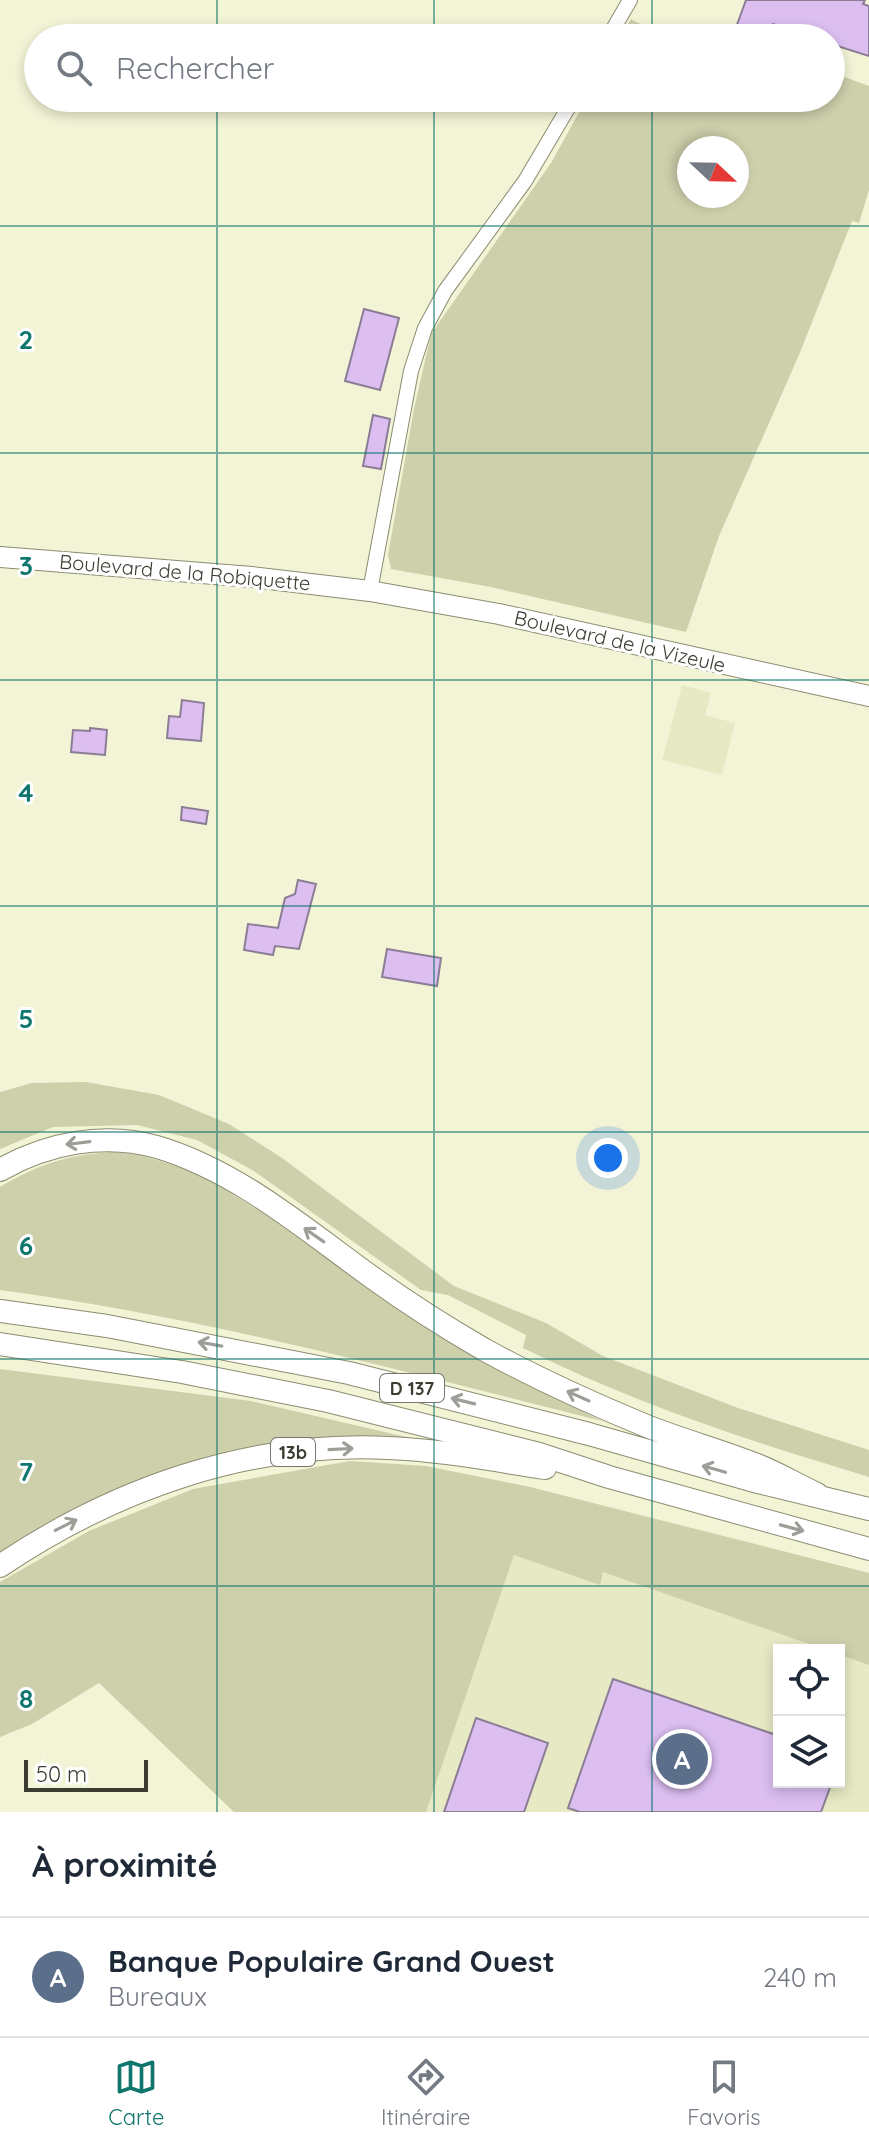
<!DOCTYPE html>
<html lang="fr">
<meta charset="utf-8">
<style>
:root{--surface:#fff;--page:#f2f2f3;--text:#1f2937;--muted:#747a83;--line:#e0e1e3;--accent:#0f766e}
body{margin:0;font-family:Quicksand,sans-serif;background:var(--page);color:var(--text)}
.controls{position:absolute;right:24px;bottom:24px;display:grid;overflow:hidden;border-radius:0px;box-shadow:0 4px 12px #0003}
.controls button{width:72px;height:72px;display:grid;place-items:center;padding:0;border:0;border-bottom:2px solid var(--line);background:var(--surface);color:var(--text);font:40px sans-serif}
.compass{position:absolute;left:677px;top:136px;width:72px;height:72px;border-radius:50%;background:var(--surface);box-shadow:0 4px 12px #0003;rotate:112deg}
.scale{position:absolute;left:24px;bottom:20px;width:124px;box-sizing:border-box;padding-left:8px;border:4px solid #3c3d31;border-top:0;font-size:22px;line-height:28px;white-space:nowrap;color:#3c3d31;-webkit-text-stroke:6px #fff;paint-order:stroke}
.you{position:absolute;left:608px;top:1158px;width:28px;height:28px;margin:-20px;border:6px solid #fff;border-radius:50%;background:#1a73e8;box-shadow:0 0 0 12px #1a73e833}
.badge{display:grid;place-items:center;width:52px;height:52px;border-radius:50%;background:var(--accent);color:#fff;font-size:26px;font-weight:700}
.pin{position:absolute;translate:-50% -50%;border:4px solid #fff;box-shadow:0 2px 8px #0006}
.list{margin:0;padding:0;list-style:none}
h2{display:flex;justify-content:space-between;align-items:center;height:104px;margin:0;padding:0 32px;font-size:34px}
h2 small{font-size:26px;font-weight:400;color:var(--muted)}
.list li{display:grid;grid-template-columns:52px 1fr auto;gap:24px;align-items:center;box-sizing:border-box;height:120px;padding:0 32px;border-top:2px solid var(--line)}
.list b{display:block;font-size:30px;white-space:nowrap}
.list p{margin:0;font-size:26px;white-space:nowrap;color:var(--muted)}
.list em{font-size:26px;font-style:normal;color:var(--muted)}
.icon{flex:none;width:44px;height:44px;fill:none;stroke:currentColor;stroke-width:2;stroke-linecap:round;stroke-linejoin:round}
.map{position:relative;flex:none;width:869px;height:1812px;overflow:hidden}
.search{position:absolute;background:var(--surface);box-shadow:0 4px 12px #0003;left:24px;right:24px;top:24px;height:88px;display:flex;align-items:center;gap:20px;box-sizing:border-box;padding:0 28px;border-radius:44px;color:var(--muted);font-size:30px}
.sheet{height:224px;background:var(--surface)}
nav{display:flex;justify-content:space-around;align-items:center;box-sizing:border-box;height:112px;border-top:2px solid var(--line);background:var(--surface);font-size:22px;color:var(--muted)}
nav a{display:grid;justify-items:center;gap:4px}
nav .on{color:var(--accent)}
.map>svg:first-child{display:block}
</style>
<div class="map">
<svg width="869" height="1812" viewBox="0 0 869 1812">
<rect width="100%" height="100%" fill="#f3f4d6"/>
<path fill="#e7e9c4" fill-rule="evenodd" d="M 682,685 L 711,693 L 705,715 L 735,723 L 722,775 L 662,760 Z
M 523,1528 L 869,1623 L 869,1812 L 426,1812 ZM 779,1650 L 839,1650 L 839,1782 L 779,1782 Z"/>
<path fill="#cecfab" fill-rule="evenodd" d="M 631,19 L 666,38 L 620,38 Z
M 831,72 L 869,86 L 869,190 L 859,223 L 852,221 L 799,355 L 719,536 L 686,632 L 491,587 L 391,569 L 388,555 L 414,409 L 431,334 L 551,163 L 587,98 L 831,98 ZM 689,148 L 737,148 L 737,196 L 689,196 Z
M 86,1082 L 159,1095 L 229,1124 L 282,1158 L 454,1286 L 546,1323 L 603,1356 L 738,1408 L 869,1450 L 869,1477 C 752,1442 633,1403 523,1348 L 526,1335 L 448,1295 L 421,1290 L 254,1171 L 197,1140 L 137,1125 L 53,1127 L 0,1149 L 0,1092 L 32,1083 Z
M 112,1152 L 140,1155 L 199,1173 L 264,1214 L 421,1324 L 496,1369 L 602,1421 C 403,1371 203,1317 0,1290 L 0,1187 C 39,1164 67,1155 112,1152 Z
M 0,1369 L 251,1401 L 432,1443 L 254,1450 L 0,1557 Z
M 350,1461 L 426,1466 L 530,1487 L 869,1573 L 869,1665 L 839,1654 L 839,1650 L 826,1650 L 603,1572 L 600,1585 L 514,1555 L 426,1812 L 234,1812 L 99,1683 L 32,1724 L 0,1737 L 0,1582 L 89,1531 L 193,1489 Z"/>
<path fill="#dcbef1" stroke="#8b7d95" stroke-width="2" d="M 746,0 L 865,0 L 863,4 L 869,6 L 869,56 L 831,44 L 831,38 L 814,38 L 773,24 L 769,38 L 750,38 L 734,33 Z
M 364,309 L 399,318 L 380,390 L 345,381 Z
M 373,415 L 390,419 L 381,469 L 363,466 Z
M 182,700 L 204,703 L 201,741 L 167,738 L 169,716 L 180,717 Z
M 90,728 L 107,730 L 105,755 L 71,752 L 73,730 L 90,731 Z
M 182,807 L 208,811 L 206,824 L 181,820 Z
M 298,880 L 316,884 L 299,949 L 275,946 L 273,955 L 244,950 L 248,924 L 278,928 L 285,898 L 295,894 Z
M 387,949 L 441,958 L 437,986 L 382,977 Z
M 613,1679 L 779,1736 L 779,1782 L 832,1782 L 821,1812 L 580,1812 L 568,1808 Z
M 476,1718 L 548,1743 L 524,1812 L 444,1812 Z"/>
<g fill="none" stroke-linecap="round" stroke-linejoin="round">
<defs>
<path id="minor" d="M 608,38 L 630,0
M 370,591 L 411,371 L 425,328 L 445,291 L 525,181 L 574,98"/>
<path id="secondary" d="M 0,557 L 252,577 L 370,591 L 499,614 L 869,696"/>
<path id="trunk" d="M 0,1170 C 47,1143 104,1132 157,1147 C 238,1171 306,1230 373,1278 C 409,1304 447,1328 485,1350 C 538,1379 593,1404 649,1427 C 685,1441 722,1451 757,1465 C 778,1473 797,1485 817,1494
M 0,1311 L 107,1326 L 349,1373 L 589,1434 L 754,1481 L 869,1509
M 0,1344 L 182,1372 L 328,1401 L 539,1454 L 609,1477 L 869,1549
M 0,1566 C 114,1489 249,1441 388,1448 C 441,1450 492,1460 545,1468"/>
</defs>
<use href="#minor" stroke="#8b8c71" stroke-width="16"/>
<use href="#secondary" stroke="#8b8c71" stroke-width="22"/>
<use href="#trunk" stroke="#8b8c71" stroke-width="24"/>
<use href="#minor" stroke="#fff" stroke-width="14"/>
<use href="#secondary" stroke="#fff" stroke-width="20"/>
<use href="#trunk" stroke="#fff" stroke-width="22"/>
</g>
<defs><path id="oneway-shaft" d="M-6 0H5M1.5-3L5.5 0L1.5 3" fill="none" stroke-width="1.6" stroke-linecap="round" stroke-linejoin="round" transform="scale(2)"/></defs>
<g stroke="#9e9e98">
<use href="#oneway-shaft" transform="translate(78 1143) rotate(173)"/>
<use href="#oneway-shaft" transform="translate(314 1235) rotate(-145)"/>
<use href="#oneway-shaft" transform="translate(210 1344) rotate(-170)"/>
<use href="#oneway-shaft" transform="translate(578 1396) rotate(-156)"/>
<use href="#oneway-shaft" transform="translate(463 1401) rotate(-166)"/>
<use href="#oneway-shaft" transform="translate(341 1449) rotate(-3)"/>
<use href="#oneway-shaft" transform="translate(714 1469) rotate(-164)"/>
<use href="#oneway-shaft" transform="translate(66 1525) rotate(-27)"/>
<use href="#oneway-shaft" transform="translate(792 1528) rotate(15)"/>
</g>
<path fill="none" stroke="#0f766e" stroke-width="2" stroke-opacity="0.55" d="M 217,0 L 217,38M 434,0 L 434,38M 652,0 L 652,38M 217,98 L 217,1812M 434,98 L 434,1812M 652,98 L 652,1812M 0,226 L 869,226M 0,453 L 869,453M 0,680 L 869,680M 0,906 L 869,906M 0,1132 L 869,1132M 0,1359 L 869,1359M 0,1586 L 869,1586"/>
<g text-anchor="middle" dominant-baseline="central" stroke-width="6" stroke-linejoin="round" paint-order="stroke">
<g fill="#fff" stroke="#76776f" stroke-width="2">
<rect x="380" y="1374" width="64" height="28" rx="6"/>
<rect x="271" y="1438" width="44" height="28" rx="6"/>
</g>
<g font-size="18" font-weight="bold" fill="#3c3d31">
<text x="412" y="1388">D 137</text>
<text x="293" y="1452">13b</text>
</g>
<g font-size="20" fill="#3c3d31" stroke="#fff">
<text transform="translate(185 572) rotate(5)">Boulevard de la Robiquette</text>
<text transform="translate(620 641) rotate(13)">Boulevard de la Vizeule</text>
</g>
</g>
<g font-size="26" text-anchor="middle" font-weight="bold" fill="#0f766e" stroke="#fff" stroke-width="6" stroke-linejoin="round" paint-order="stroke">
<text x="26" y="349">2</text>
<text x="26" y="575">3</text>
<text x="26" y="802">4</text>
<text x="26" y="1028">5</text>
<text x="26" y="1255">6</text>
<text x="26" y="1481">7</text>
<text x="26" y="1708">8</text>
</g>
</svg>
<div class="controls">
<button><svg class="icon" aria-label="locate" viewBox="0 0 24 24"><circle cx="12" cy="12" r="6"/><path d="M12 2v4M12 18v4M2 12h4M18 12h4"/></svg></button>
<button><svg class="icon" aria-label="layers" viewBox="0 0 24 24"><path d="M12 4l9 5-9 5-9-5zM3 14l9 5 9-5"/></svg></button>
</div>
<svg class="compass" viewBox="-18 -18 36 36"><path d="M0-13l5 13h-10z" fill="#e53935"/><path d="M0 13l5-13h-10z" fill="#747a83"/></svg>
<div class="scale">50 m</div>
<div class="you"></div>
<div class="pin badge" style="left:682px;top:1759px;background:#5c6f8a">A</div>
<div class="search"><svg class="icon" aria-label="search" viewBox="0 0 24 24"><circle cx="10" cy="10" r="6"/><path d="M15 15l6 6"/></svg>Rechercher</div>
</div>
<section class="sheet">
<h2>À proximité<small></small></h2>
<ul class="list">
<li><span class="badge" style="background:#5c6f8a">A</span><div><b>Banque Populaire Grand Ouest</b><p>Bureaux</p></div><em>240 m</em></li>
</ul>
</section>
<nav>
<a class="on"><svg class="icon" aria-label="map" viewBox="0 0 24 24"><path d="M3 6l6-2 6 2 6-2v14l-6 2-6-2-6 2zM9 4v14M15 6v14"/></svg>Carte</a>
<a><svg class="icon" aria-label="directions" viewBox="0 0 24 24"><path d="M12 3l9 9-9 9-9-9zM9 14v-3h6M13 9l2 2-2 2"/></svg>Itinéraire</a>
<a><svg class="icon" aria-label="saved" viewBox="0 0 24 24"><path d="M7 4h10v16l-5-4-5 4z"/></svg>Favoris</a>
</nav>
